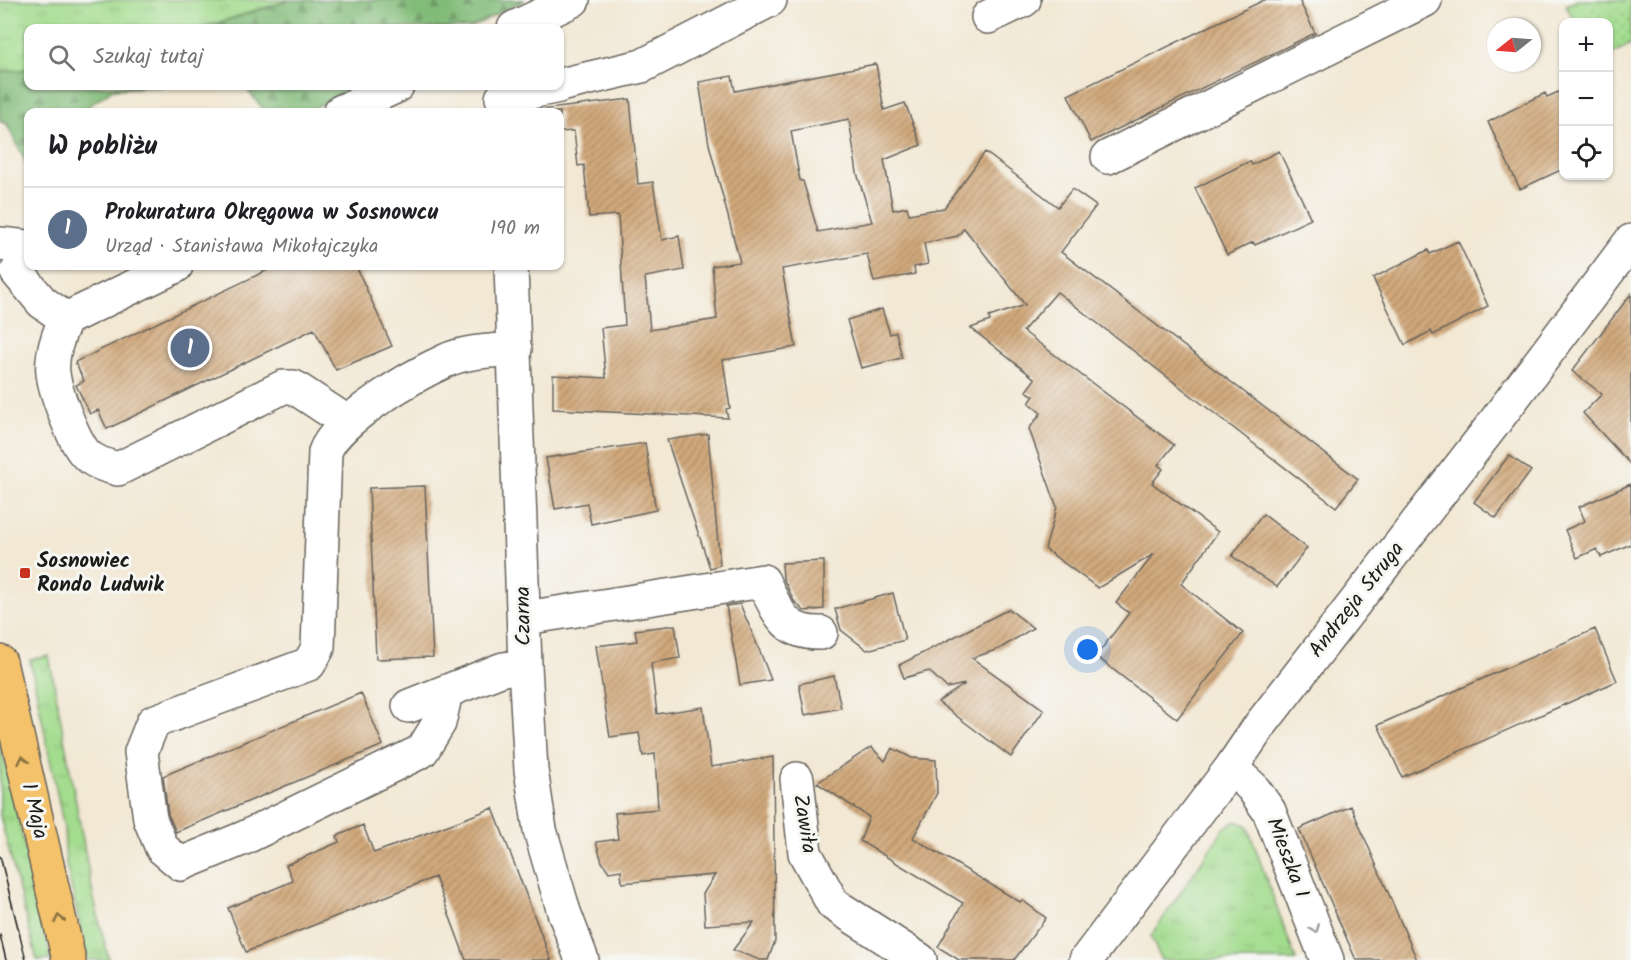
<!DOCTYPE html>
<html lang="pl">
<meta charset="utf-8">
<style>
:root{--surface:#fff;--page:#f6f6f6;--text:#202124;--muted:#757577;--line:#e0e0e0;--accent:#c8321e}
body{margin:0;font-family:Kalam,sans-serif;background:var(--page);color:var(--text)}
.controls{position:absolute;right:18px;top:18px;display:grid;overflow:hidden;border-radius:12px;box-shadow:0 2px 4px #0004}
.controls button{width:54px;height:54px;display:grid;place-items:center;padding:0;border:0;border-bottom:2px solid var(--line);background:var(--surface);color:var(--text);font:30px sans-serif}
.compass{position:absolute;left:1487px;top:18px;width:54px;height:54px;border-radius:50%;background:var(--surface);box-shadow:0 2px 4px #0004;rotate:253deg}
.you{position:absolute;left:1088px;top:650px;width:21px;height:21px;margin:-15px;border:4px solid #fff;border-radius:50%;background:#1a73e8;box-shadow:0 0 0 9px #1a73e833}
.badge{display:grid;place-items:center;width:39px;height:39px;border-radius:50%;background:var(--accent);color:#fff;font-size:20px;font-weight:700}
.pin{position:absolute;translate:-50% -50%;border:3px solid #fff;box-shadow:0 2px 6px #0006}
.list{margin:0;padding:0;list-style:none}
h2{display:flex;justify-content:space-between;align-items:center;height:78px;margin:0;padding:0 24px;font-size:26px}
h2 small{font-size:20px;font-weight:400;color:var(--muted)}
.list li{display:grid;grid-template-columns:39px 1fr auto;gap:18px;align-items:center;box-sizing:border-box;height:84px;padding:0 24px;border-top:2px solid var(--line)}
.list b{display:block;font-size:22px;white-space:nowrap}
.list p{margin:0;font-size:20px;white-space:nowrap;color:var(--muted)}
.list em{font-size:20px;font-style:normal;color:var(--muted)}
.icon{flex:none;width:33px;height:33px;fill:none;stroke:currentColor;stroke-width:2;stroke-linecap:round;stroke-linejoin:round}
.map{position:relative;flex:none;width:1631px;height:960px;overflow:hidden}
.search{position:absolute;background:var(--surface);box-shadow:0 2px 4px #0004;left:24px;top:24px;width:540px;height:66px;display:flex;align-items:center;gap:15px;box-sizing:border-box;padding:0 21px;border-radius:12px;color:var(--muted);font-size:22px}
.panel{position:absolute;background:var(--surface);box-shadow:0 2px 4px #0004;left:24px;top:108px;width:540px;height:162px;border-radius:12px}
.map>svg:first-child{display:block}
</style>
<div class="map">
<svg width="1631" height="960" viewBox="0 0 1631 960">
<defs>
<pattern id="grass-tufts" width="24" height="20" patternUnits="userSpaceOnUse" patternTransform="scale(1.5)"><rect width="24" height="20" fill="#a3dc8e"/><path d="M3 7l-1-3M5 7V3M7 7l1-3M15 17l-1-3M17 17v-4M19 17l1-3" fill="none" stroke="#8cbc7a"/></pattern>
<pattern id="forest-firs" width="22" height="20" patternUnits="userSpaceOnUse" patternTransform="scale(1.5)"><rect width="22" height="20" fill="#82bc79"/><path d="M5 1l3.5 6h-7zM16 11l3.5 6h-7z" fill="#6a9862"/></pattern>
<pattern id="park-dots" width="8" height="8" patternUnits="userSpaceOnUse" patternTransform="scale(1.5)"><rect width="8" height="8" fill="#a3dc8e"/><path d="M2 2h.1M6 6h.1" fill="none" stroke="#8cbc7a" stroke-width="1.8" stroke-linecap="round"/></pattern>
<pattern id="building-hatch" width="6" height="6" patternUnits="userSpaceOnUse" patternTransform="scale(1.5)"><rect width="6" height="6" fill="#d1a97b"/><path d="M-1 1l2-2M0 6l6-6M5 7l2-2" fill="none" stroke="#a98964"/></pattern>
</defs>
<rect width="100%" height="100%" fill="#f6f6f2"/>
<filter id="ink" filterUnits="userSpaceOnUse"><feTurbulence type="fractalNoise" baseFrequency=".0167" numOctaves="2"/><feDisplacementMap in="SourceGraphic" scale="12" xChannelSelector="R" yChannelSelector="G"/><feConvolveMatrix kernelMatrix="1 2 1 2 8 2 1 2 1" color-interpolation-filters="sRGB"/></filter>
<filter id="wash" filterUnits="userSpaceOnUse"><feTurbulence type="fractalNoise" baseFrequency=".008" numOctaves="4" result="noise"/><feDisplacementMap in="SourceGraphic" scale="24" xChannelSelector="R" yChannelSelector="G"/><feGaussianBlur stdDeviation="1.35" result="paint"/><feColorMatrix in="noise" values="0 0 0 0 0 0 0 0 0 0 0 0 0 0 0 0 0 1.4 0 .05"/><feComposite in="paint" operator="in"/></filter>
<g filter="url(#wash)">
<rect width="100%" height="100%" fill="#f2e8d4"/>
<path fill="url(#grass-tufts)" stroke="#607c55" stroke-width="1.5" d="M 13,0 L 290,0 L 202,28 L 28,28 L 28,69 L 0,72 L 0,2 Z
M 49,656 L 93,895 L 109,960 L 88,960 L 66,864 L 64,828 L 30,660 Z
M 0,740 L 51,960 L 37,960 L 0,816 Z
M 1236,821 L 1247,825 L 1296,960 L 1161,960 L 1151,936 L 1225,827 Z"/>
<path fill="url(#forest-firs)" stroke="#4f6c4a" stroke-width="1.5" d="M 290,0 L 525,0 L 470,28 L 202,28 Z
M 28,69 L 28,86 L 167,86 L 113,89 L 80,112 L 28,112 L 28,167 L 6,123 L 0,122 L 0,72 Z
M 244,86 L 358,86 L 306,112 L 266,112 Z"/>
<path fill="url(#park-dots)" stroke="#607c55" stroke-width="1.5" d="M 1577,0 L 1631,0 L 1631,44 L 1609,55 L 1608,22 L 1574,22 L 1566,5 Z"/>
<g id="blocks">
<path fill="url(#building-hatch)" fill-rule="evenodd" d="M 1264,0 L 1299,0 L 1315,33 L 1091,142 L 1068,95 Z
M 876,64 L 884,110 L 905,103 L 921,145 L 884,160 L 893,210 L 907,207 L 909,214 L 944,208 L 985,152 L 1058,207 L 1072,189 L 1096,206 L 1061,252 L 1358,479 L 1336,507 L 1057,292 L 1023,331 L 1174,445 L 1158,465 L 1163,469 L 1152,483 L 1218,532 L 1181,584 L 1243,633 L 1177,719 L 1096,656 L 1129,613 L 1116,603 L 1154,554 L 1098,588 L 1045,549 L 1057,507 L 1029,429 L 1041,413 L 1029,403 L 1034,396 L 1026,391 L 1035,379 L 971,328 L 990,321 L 989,317 L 1025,305 L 964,228 L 958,236 L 924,243 L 928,264 L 914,267 L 915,274 L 874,282 L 867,254 L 782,269 L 796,347 L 723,360 L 730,408 L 726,409 L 728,418 L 553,409 L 553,375 L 606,378 L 601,328 L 625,325 L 618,215 L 589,217 L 584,165 L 578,166 L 574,131 L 560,132 L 560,112 L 524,112 L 630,99 L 638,184 L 653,182 L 662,240 L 679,236 L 684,270 L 645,277 L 650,330 L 717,319 L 712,266 L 740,262 L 709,144 L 699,82 L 732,76 L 735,91 ZM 849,119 L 857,173 L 872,222 L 818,232 L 803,181 L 800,181 L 791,131 Z
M 1563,90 L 1563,169 L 1520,189 L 1488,122 L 1545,93 L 1547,97 Z
M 1279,151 L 1311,219 L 1255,245 L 1253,242 L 1227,255 L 1195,188 L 1250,161 L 1252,165 Z
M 1458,241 L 1488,306 L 1433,335 L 1431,331 L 1405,345 L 1373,278 L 1428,250 L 1430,254 Z
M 276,266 L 356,266 L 392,346 L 336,370 L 314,329 L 107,429 L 98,410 L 90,414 L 76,385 L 84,381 L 75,362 Z
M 1631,294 L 1631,465 L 1583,413 L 1602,394 L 1572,371 Z
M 882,309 L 890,334 L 896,332 L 902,358 L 861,368 L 847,320 Z
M 708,434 L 720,565 L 710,568 L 667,440 Z
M 645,443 L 656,510 L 591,524 L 587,503 L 555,509 L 546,458 Z
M 1509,455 L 1531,471 L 1496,518 L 1474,502 Z
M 1631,484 L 1631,544 L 1601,557 L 1597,549 L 1577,558 L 1565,530 L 1585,521 L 1579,507 Z
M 425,486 L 433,657 L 376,659 L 369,488 Z
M 1263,514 L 1307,548 L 1277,587 L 1232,556 Z
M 824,561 L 824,609 L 804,611 L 794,601 L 783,578 L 782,563 Z
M 893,593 L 905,640 L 867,650 L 841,630 L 835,609 Z
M 740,604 L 761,654 L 771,680 L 740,685 L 726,606 Z
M 1009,609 L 1033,628 L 999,649 L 972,658 L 1044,710 L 1011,757 L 938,702 L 965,684 L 947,688 L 929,671 L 904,678 L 899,665 Z
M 675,625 L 680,658 L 651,663 L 657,714 L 703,707 L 711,767 L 773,757 L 775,941 L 768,960 L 760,960 L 733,950 L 754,922 L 705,925 L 703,894 L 715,875 L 622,883 L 621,870 L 609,872 L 602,862 L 596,842 L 618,839 L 615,813 L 658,809 L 655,754 L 643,756 L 639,733 L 610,737 L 596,646 L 637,641 L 635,630 Z
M 1595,629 L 1617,681 L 1402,777 L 1378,725 Z
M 834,676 L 841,708 L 805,715 L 799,684 Z
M 361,693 L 383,745 L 176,832 L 168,814 L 163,776 Z
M 871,747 L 885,761 L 892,748 L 912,758 L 936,760 L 937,793 L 913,838 L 1020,902 L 1022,900 L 1046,918 L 1014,960 L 959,960 L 938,947 L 963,903 L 860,841 L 869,817 L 817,783 Z
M 1351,806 L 1417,960 L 1356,960 L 1299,829 Z
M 493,808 L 551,960 L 466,960 L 435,877 L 246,952 L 228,908 L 293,881 L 286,865 L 339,842 L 337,836 L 363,825 L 374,853 Z"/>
</g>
</g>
<g filter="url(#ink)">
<use href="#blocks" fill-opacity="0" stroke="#67635c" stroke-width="1.5"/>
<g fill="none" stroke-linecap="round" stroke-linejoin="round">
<defs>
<path id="minor" d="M 988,17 L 1024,0
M 514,28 L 573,0
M 560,85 L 642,66 L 770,0
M 502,98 L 559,86
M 340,112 L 397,86
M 1108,157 L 1425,0
M 0,244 L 28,247
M 176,266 L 66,319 C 58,334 51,356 53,373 C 55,392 73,438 84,452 C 92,462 106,466 118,469 L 283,387 L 294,387 L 347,422
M 511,266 L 525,666 L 531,770 L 540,830 L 564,912 L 582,960
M 17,272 L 42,302 L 66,319
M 525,618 L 763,581 C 778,611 783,634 821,633
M 446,692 L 439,723 L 422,751 L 244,838 L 181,864 L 162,848 L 150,819 L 141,752 L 153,722 L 309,664 L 318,648 L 325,452 C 336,420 414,375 445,361 C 466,351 492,351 515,349
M 409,706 L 503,669 L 525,666
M 1231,768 L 1252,787 L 1269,811 L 1327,960
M 797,779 L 805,853 L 833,904 L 920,960
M 1086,960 L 1231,768 L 1261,724 L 1491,427 L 1631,241"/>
<path id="major" d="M 0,662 L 69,960"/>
</defs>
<use href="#minor" stroke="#67635c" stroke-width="36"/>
<use href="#major" stroke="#67635c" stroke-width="36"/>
<use href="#minor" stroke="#fff" stroke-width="33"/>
<use href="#major" stroke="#f3c26a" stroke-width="33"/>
<path stroke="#1c1c1c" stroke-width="1.5" d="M 0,856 L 26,960
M 0,935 L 6,960"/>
</g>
<defs><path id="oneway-chevron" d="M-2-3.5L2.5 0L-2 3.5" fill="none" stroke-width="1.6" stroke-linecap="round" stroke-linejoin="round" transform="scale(1.5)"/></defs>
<g stroke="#886f43">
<use href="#oneway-chevron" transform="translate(23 760) rotate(-103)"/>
<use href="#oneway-chevron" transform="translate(59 919) rotate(-103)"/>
</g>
<use stroke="#999" href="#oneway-chevron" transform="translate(1315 929) rotate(69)"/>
</g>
<rect fill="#c8321e" stroke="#f6f6f2" stroke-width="2" x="19" y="567" width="12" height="12" rx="3"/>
<g text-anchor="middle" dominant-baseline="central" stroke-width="6" stroke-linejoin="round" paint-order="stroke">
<g font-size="21" font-weight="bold" fill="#1c1c1c" stroke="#f6f6f2" text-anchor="start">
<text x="37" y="561">Sosnowiec<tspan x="37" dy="24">Rondo Ludwik</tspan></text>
</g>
<g font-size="21" fill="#1c1c1c" stroke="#f6f6f2">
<text transform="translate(1357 600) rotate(-52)">Andrzeja Struga</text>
<text transform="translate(524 616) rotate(-91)">Czarna</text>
<text transform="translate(34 811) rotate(77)">1 Maja</text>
<text transform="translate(804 824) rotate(81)">Zawiła</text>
<text transform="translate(1287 858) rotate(69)">Mieszka I</text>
</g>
</g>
</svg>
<div class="controls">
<button>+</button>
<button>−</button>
<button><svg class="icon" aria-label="locate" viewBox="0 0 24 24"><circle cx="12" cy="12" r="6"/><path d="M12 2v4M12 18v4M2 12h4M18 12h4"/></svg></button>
</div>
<svg class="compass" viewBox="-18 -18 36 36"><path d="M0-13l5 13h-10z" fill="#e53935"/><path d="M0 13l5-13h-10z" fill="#757577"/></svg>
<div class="you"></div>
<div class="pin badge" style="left:190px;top:348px;background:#5c6f8a">1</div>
<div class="search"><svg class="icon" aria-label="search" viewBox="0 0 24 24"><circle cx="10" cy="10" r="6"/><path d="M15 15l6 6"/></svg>Szukaj tutaj</div>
<section class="panel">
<h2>W pobliżu<small></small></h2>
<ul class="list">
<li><span class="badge" style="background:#5c6f8a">1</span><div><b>Prokuratura Okręgowa w Sosnowcu</b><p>Urząd · Stanisława Mikołajczyka</p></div><em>190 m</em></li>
</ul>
</section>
</div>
